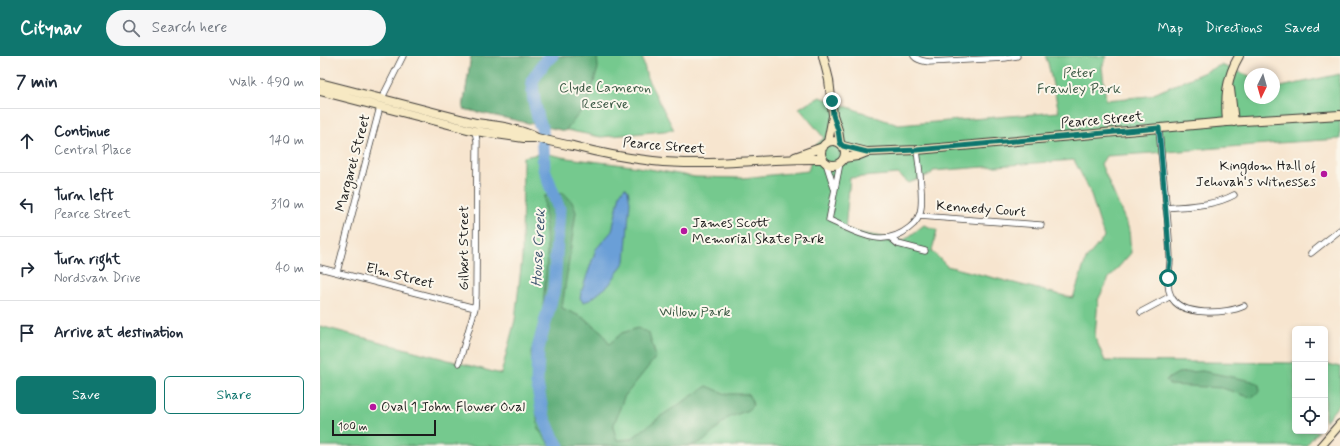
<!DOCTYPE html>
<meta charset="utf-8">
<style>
:root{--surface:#fff;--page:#f6f6f7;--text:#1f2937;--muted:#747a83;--line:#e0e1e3;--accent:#0f766e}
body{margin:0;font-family:Mynerve,sans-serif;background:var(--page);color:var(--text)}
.controls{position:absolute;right:12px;bottom:12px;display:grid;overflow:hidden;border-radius:6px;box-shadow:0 2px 6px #0003}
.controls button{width:36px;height:36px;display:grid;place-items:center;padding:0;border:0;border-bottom:1px solid var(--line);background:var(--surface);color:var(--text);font:20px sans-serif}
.compass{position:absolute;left:924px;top:12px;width:36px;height:36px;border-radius:50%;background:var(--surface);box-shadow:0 2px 6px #0003;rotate:185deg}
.scale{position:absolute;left:12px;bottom:10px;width:104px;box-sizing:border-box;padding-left:4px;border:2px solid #1c1c1c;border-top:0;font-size:11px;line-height:14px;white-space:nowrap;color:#1c1c1c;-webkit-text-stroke:3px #fbf7ec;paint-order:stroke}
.stop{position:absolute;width:12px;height:12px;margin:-9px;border:3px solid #0f766e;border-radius:50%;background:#fff}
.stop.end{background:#0f766e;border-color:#fff;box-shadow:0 1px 4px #0008}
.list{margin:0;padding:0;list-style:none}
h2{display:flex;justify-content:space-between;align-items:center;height:52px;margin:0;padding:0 16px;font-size:17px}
h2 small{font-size:13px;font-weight:400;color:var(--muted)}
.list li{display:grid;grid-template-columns:26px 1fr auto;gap:12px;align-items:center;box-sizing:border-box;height:64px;padding:0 16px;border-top:1px solid var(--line)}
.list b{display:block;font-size:15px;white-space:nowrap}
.list p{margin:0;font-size:13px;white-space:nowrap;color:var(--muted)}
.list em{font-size:13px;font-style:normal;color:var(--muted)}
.actions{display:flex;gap:8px;padding:12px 16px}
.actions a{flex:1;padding:9px 0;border:1px solid var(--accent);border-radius:6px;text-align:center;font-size:14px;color:var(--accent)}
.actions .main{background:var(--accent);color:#fff}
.icon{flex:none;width:22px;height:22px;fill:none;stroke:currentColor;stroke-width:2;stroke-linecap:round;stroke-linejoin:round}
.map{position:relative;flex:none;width:1020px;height:390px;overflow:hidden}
header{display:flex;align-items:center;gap:24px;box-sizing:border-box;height:56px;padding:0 20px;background:var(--accent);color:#fff}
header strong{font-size:19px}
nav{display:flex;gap:22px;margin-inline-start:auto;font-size:14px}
.search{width:280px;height:36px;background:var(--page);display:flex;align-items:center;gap:10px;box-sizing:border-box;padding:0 14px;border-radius:22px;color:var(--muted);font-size:15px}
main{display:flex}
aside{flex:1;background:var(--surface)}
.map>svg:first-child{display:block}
</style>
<header>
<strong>Citynav</strong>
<div class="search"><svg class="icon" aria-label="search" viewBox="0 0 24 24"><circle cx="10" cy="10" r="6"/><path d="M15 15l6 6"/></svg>Search here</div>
<nav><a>Map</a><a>Directions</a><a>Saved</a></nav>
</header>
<main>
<aside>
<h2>7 min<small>Walk · 490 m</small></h2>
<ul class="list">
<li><svg class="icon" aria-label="ahead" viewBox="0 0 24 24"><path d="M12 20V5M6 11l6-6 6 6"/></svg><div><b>Continue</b><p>Central Place</p></div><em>140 m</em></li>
<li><svg class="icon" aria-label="left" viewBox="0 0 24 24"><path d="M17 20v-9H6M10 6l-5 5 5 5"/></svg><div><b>Turn left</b><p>Pearce Street</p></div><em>310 m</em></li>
<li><svg class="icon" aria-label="right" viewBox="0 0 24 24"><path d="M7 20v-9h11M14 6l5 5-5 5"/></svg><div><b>Turn right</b><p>Nordsvan Drive</p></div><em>40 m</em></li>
<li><svg class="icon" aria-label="arrive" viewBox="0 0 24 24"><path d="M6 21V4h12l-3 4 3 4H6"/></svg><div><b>Arrive at destination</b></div></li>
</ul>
<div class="actions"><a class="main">Save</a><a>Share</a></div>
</aside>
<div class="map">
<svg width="1020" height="390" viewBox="0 0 1020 390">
<rect width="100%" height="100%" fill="#fbf7ec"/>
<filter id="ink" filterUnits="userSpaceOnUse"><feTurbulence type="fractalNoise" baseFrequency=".025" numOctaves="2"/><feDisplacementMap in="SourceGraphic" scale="8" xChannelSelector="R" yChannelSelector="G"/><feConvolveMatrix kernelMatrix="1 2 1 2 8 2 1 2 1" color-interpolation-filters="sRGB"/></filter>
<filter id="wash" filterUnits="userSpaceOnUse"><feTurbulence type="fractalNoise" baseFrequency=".012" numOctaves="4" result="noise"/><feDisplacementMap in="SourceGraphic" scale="16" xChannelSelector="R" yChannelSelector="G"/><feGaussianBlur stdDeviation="0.9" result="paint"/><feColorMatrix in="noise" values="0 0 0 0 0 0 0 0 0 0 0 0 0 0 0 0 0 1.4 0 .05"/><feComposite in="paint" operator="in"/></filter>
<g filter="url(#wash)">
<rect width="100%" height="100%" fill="#f7e5cf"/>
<path fill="#74c98e" stroke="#487255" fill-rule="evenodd" d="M 151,0 L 322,0 L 327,22 L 354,74 L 281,81 L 143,53 Z
M 725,0 L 787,0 L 782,11 L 786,44 L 829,40 L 901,9 L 930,20 L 930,42 L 954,42 L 954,29 L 961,31 L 1020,18 L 1020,83 C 942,87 864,96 786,100 L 781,108 L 809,173 L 811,197 L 789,222 L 778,244 L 775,281 L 785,305 L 975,307 L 975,375 L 998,375 L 986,390 L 0,390 L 0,270 L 181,318 L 195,264 L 202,202 L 203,101 L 224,97 L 247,102 L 312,110 L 375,121 L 423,122 L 488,115 L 496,89 L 504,82 L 479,52 L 500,41 L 578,69 L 739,56 L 728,7 ZM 754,104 L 769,133 L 784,181 L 766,203 L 753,242 L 627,210 L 612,195 L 617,174 L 604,169 L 583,185 L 525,174 L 530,122 L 578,118 L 589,127 L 611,118 L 613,115 Z
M 1005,307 L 1020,311 L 1020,347 L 1005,366 Z"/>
<path fill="#5fad79" stroke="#3e644a" d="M 151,0 L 277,0 L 278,12 L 268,47 L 245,75 L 143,53 Z
M 244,137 L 252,146 L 256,156 L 242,252 L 262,261 L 282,276 L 289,288 L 302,277 L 318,272 L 329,277 L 336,301 L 304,341 L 293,371 L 297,384 L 311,383 L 341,360 L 387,330 L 406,338 L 428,338 L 431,343 L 433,349 L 428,354 L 408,362 L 384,385 L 370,390 L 231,390 L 218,373 L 211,297 L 223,252 L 227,197 L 224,140 Z
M 882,315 L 932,325 L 939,329 C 940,336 938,338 932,342 L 902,332 L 850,329 L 846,324 L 858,317 Z"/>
<path fill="#6a9fd7" stroke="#435e7a" d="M 305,131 L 308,134 L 310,146 L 305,205 L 289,229 L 270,244 L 263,246 L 260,242 L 261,237 L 276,193 L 292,175 L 300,138 Z"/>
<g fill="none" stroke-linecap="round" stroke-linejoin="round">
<path stroke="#6a9fd7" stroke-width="13" d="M 232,0 L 226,4 L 212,25 L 214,45 L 219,66 L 222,72 L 224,113 L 239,153 L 234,233 L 218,293 L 217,327 L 223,359 L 232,380 L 238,390"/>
</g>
</g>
<g filter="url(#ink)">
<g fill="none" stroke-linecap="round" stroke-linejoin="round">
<defs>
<path id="street" d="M 594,0 C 598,5 604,5 609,6 L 685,2 L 697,0
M 62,42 L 83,0
M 839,72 C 842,116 849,160 850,204 C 850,217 845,228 851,240 C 860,261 907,258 924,250
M 506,107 L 514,132
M 520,107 L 509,164 C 535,175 562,194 589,172 C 596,167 600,161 601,152 C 603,134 599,112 597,94
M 846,152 C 868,150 894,150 914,139
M 599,160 L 721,169
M 571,182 L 578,188 L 605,195
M 991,197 L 1020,174
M 0,212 L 155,252
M 17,216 L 60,51
M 821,256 L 851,240
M 139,307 L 155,252 L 156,239 L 157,85 L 155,75"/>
<path id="secondary" d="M 503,0 L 509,24 L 513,59 L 518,74 L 520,87
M 0,27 L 156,67 C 173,69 190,71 206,77 C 210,78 214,80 217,82 C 229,85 241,88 253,90 C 279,97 306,102 333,105 C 390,111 446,102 503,103
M 910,33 L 914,66
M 0,35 L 155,75 L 204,82 L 214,82
M 907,66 C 905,42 906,22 919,0
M501 97a12 12 0 1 1 24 0a12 12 0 1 1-24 0Z
M 508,86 L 513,60
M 523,90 L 547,96
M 475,101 L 503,91
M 524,102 L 537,100 L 547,96 L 597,94 L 907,66 L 1020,59
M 1001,390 L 1020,368"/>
</defs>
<use href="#street" stroke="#3d3a37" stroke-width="7"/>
<use href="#secondary" stroke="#3d3a37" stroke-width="10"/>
<use href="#street" stroke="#fff" stroke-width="5.5"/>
<use href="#secondary" stroke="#f7e9c3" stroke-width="8"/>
</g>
</g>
<g fill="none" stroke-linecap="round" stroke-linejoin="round" filter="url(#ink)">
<path stroke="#0f766e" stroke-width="5" d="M 512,45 L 513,59 L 518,74 L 520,87 L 523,90 L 547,96 L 597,94 L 839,72 L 850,205 L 848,222"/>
</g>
<g fill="#b5179e" stroke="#fbf7ec" stroke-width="1.5">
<circle cx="1004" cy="118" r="4"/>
<circle cx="364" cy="175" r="4"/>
<circle cx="53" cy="351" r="4"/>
</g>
<g text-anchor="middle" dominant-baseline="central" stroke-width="4" stroke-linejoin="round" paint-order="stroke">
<g font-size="14" fill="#3b5944" stroke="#fbf7ec">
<text x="759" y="17">Peter<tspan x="759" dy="16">Frawley Park</tspan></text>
<text x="285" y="32">Clyde Cameron<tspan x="285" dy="16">Reserve</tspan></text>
<text x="375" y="256">Willow Park</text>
</g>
<g font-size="14" fill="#1c1c1c" stroke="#fbf7ec">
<text transform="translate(782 64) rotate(-5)">Pearce Street</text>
<text transform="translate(344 90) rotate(5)">Pearce Street</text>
<text transform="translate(33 107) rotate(-75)">Margaret Street</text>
<text transform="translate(661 153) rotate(4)">Kennedy Court</text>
<text transform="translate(144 192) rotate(-90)">Gilbert Street</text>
<text transform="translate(80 220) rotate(14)">Elm Street</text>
</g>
<g font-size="14" fill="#1c1c1c" stroke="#fbf7ec" text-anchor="start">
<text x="996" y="110" text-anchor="end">Kingdom Hall of<tspan x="996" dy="16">Jehovah's Witnesses</tspan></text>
<text x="372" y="167">James Scott<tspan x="372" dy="16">Memorial Skate Park</tspan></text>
<text x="61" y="351">Oval 1 John Flower Oval</text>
</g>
<g font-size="15" font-style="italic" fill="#3f5770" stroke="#fbf7ec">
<text transform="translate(219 192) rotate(-87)">House Creek</text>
</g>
</g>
</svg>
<div class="controls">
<button>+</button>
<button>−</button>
<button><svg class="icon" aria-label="locate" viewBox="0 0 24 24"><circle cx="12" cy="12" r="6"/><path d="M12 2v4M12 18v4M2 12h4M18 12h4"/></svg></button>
</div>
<svg class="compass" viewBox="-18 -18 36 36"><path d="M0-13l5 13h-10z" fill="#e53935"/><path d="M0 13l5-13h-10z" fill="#747a83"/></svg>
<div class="scale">100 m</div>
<div class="stop" style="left:848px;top:222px"></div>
<div class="stop end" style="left:512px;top:45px"></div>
</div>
</main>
